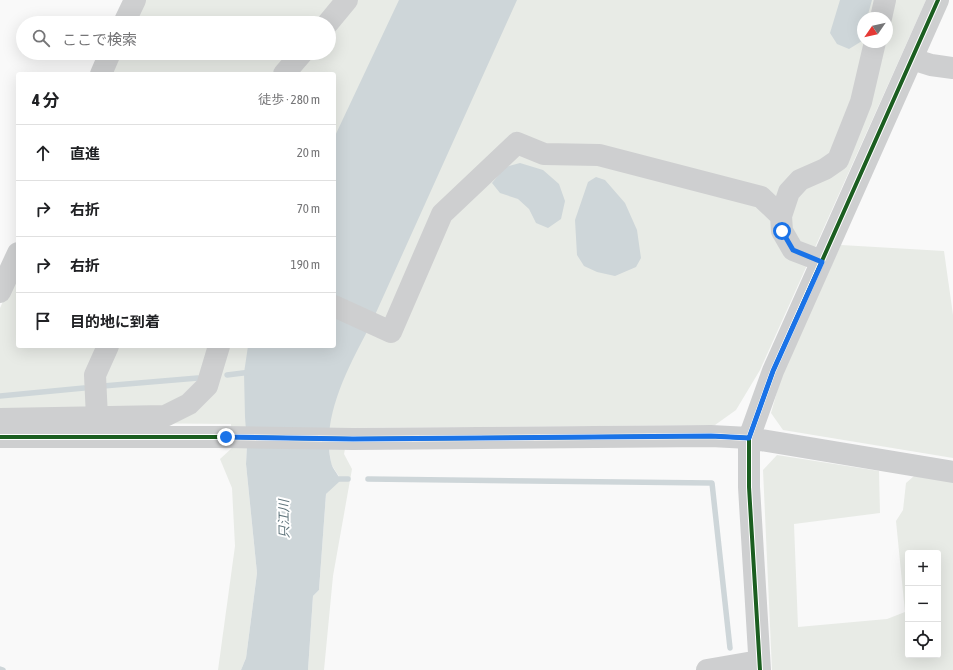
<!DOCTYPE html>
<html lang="ja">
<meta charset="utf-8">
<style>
:root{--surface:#fff;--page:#f6f6f6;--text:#202124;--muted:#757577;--line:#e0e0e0}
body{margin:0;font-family:"Asap Condensed","Noto Sans JP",sans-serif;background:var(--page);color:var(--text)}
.controls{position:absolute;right:12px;bottom:12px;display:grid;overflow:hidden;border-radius:4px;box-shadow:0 4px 16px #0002}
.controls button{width:36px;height:36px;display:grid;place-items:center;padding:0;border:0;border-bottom:1px solid var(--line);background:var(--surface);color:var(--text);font:20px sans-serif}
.compass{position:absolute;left:857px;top:12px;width:36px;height:36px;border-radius:50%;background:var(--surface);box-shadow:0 4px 16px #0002;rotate:236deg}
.stop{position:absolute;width:12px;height:12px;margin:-9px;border:3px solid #1a73e8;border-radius:50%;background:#fff}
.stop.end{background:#1a73e8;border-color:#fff;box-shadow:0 1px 4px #0008}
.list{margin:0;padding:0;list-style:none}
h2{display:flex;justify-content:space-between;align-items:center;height:52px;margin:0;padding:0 16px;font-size:17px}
h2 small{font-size:13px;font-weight:400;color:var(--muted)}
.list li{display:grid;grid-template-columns:26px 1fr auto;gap:12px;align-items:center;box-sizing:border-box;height:56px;padding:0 16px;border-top:1px solid var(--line)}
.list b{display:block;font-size:15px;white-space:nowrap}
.list em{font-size:13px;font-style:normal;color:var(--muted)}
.icon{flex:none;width:22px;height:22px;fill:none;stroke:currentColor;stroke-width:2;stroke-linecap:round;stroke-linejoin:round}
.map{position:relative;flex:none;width:953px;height:670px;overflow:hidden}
.search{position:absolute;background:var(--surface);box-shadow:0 4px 16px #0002;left:16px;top:16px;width:320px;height:44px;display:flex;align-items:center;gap:10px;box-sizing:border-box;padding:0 14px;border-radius:22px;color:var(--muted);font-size:15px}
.panel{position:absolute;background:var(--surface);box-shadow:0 4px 16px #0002;left:16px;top:72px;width:320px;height:276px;border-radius:4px}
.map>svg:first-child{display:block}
</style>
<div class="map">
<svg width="953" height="670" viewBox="0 0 953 670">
<rect width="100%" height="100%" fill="#f9f9f9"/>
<path fill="#e8ebe6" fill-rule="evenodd" d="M 142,0 L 926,0 L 760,370 L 736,410 L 715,425 L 349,428 L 344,454 L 352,469 L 333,576 L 324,670 L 308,670 L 313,596 L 319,590 L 326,494 L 340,478 L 331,464 L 329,448 L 247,444 L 246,464 L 257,573 L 246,658 L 241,670 L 218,670 L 235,546 L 232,488 L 220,459 L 232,448 L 231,424 L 0,422 L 0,308 L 18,269 L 18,346 L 334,346 L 334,74 L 108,74 L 118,53 L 329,53 L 329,23 L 131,23 ZM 863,18 L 887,18 L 887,42 L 863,42 Z
M 841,245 L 944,251 L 953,315 L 953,458 L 783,430 L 771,413 L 786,360 Z
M 777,455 L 879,471 L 880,513 L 794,524 L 798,627 L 887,619 L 905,612 L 896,521 L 903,510 L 906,483 L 914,476 L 953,482 L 953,670 L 772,670 L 763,470 ZM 908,553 L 938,553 L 938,655 L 908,655 Z"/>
<path fill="#ced6d9" d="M 399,0 L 517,0 L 370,326 C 349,366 321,416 331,462 C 332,469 339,474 340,481 L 326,494 L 319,590 L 313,596 L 308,670 L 241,670 L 246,658 L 257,573 L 246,464 L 247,444 L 245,417 L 244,373 L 248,346 L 334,346 L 334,138 Z
M 840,0 L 872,0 L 867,18 L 863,18 L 863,35 L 862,41 L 849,49 L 837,44 L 830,33 Z
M 520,163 L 543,170 L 559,184 L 565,201 L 561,219 L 548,228 L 536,223 L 529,209 L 518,199 L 500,193 L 492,183 L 505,167 Z
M 596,177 L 605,180 L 625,203 L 637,230 L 641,258 L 636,267 L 615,276 L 597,272 L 584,266 L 577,255 L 575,220 L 588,182 Z"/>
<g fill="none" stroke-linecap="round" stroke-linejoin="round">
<path stroke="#ced6d9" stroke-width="5.5" d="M 227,375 L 251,372
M 103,386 L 198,378
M 0,396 L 84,388
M 334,479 L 348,479
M 368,479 L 712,483 L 730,648
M 0,669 L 3,670"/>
<path stroke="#cecfd0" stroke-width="22" d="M 881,18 L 885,0
M 124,23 L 135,0
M 328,23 L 347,0
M 912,59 L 931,65 L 953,68
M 101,74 L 110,53
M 284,74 L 302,53
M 781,216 L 789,192 L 800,180 L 825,169 L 838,160 L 861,102 L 875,42
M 0,292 L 18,253
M 334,306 L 391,332 L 442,214 L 517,143 L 544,154 L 599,155 L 761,197 L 781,216 L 782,231 L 793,250 L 822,261
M 97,418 L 95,375 L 108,346
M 0,419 L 165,416 L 189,404 L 207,386 L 219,346
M 0,437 L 227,437 L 353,439 L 711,436 L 749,438 L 953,472
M 707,670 L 759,661
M 760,670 L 749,487 L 749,438 L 773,371 L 938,0"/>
<defs>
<path id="cycleway" d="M 0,437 L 227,437 L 353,439 L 711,436 L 749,438
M 760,670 L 749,487 L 749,438 L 773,371 L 938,0"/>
</defs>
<use href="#cycleway" stroke="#fff" stroke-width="6"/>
<use href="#cycleway" stroke="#1b5e20" stroke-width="4"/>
</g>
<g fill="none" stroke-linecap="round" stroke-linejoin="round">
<path stroke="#1a73e8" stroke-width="5" d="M 226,437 L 353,439 L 711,436 L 749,438 L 773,371 L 822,262 L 793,250 L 782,231"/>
</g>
<g text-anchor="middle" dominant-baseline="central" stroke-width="4" stroke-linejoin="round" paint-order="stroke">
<g font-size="13" font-style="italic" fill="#60757c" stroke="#fff">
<text transform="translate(284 519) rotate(-91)">只江川</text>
</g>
</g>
</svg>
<div class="controls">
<button>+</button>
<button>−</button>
<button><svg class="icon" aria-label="locate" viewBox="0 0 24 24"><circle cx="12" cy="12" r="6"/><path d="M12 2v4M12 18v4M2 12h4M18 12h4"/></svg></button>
</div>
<svg class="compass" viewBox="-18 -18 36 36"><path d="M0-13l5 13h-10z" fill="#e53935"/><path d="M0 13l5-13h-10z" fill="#757577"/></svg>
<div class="stop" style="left:782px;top:231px"></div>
<div class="stop end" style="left:226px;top:437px"></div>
<div class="search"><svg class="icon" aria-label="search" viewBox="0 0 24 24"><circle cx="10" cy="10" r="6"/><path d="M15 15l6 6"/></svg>ここで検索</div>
<section class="panel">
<h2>4 分<small>徒歩 · 280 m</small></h2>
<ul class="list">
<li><svg class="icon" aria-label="ahead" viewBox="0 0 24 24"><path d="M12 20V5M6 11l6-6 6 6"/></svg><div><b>直進</b></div><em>20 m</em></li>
<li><svg class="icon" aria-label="right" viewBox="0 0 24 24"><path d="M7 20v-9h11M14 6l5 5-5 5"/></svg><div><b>右折</b></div><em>70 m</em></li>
<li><svg class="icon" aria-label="right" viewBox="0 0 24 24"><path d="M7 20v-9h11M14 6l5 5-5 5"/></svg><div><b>右折</b></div><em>190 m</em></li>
<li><svg class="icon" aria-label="arrive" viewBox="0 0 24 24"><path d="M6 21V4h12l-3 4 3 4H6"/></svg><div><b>目的地に到着</b></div></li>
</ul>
</section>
</div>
